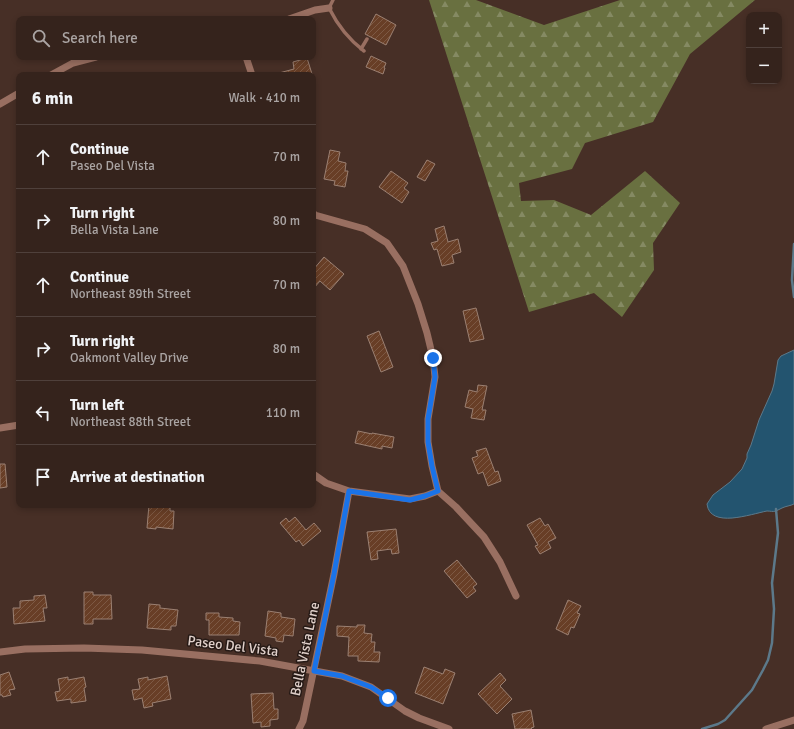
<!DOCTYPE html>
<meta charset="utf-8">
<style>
:root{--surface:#35231c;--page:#3d2b25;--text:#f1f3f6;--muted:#aaa4a3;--line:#4f403b}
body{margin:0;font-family:Signika,sans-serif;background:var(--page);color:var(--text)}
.controls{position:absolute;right:12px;top:12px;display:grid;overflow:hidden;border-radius:8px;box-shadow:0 2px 6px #0003}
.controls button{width:36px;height:36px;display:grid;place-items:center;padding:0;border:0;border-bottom:1px solid var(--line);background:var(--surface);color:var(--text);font:20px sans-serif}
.stop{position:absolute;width:12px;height:12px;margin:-9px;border:3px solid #1a73e8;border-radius:50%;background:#fff}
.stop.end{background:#1a73e8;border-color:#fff;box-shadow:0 1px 4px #0008}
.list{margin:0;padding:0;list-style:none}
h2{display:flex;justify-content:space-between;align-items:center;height:52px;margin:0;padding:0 16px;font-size:17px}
h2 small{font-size:13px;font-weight:400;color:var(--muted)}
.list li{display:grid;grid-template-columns:26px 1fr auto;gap:12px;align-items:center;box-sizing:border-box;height:64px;padding:0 16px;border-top:1px solid var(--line)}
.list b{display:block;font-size:15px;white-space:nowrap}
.list p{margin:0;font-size:13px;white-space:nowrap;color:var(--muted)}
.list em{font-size:13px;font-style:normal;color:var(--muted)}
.icon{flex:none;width:22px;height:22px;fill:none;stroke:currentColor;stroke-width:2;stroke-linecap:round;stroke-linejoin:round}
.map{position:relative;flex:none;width:794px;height:729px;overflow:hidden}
.search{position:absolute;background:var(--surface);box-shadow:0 2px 6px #0003;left:16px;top:16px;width:300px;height:44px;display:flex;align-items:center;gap:10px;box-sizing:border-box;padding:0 14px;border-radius:8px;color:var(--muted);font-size:15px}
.panel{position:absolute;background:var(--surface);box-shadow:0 2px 6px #0003;left:16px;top:72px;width:300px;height:436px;border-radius:8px}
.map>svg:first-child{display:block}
</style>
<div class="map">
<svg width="794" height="729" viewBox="0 0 794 729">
<defs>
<pattern id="forest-firs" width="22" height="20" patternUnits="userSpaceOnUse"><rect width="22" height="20" fill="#697040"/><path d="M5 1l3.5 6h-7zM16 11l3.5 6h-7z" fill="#858a63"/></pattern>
<pattern id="building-hatch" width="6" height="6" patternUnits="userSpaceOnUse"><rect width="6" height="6" fill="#683e26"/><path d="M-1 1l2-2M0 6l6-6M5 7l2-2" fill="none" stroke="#7d5944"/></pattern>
</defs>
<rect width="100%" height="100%" fill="#472f26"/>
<path fill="url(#forest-firs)" d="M 429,0 L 476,0 L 544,25 L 620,0 L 755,0 L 690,54 L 653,122 L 585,143 L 572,169 L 519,183 L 521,201 L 554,200 L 591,215 L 645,171 L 680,203 L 653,243 L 654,270 L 622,317 L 594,293 L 529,312 Z"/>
<path fill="#23546f" stroke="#5c798a" d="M 794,350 L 794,504 C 790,506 786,506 782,508 C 780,509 778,510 776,511 C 773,512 770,511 767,511 C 751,514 710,529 707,504 L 713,495 L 730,482 L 742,469 L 747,458 L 747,454 L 751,445 L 759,420 L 772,391 L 774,384 L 778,360 L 781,356 Z"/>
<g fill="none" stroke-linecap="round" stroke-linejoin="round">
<path stroke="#5c798a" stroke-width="2.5" d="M 794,244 L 792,280 L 794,297
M 702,729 L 718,724 L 725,720 L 752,690 L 763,670 L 768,660 L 772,643 L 774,609 L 772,583 L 778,533 L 776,509"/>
</g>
<path fill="url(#building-hatch)" stroke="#9b8072" d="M 376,14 L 396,25 L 386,45 L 365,34 Z
M 371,56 L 386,63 L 384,68 L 385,68 L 383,74 L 366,67 Z
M 307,58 L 312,74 L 307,75 L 280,75 L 279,73 L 294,69 L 293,62 Z
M 330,150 L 340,152 L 338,161 L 346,163 L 345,171 L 348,171 L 345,187 L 334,185 L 335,181 L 324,179 Z
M 427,160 L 435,164 L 425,181 L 417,177 Z
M 391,171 L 408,183 L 404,188 L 409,192 L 402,203 L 379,187 Z
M 444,226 L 448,242 L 458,239 L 461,252 L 452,255 L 454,263 L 442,266 L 437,249 L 434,250 L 431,243 L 438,241 L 435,229 Z
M 324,257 L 344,274 L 330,290 L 320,281 L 313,289 L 313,270 Z
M 476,308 L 484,339 L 470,342 L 463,311 Z
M 379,331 L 393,367 L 381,372 L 367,336 Z
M 478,385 L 487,386 L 482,410 L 486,410 L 484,420 L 471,418 L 473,409 L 465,407 L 469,390 L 477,392 Z
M 358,431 L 372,434 L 372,433 L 394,437 L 392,448 L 382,446 L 382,449 L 355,443 Z
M 486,448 L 495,472 L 498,471 L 501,481 L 488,486 L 483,472 L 478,474 L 472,458 L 478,456 L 476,451 Z
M 0,464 L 5,464 L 7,487 L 0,488 Z
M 149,505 L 159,505 L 159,506 L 170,507 L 170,511 L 174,511 L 173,529 L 156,527 L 156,529 L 147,528 Z
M 295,517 L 306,530 L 314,523 L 321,531 L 303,546 L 299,540 L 296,542 L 280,523 L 286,518 L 289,522 Z
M 540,518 L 545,526 L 548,524 L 556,538 L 548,542 L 551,548 L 540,554 L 535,546 L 538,545 L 527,525 Z
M 396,529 L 399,553 L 392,554 L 391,549 L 377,551 L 378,559 L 371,560 L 367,532 Z
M 457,560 L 477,584 L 473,587 L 476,591 L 467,598 L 444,571 Z
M 84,592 L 93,592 L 93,595 L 111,595 L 112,619 L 93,619 L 93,624 L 84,624 Z
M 45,595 L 47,608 L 43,608 L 45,621 L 14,624 L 13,608 L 20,608 L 20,601 L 34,600 L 34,596 Z
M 568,600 L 581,606 L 577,613 L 580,614 L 574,628 L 571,627 L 568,635 L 556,629 Z
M 149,604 L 160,605 L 160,608 L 178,610 L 176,626 L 171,626 L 171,630 L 147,628 Z
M 268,611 L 281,613 L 281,617 L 295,619 L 293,636 L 284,635 L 283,642 L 276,641 L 276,638 L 265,636 Z
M 206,613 L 219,613 L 219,617 L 233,618 L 233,621 L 240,622 L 239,635 L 209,635 L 209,620 L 206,620 Z
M 357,625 L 365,625 L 364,633 L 372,634 L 371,642 L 375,642 L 374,652 L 380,652 L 379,662 L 358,661 L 358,656 L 348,656 L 349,637 L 337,636 L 337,626 L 357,627 Z
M 424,667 L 443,674 L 445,669 L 455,673 L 443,704 L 415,693 Z
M 9,672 L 15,689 L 9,690 L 11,695 L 3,697 L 2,695 L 0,695 L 0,675 Z
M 500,673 L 506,680 L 500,686 L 512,699 L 497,714 L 478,694 Z
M 167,676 L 171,699 L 152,703 L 153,706 L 144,708 L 142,698 L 134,700 L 132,690 L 140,689 L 138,679 L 148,677 L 148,680 Z
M 68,677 L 68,680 L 84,677 L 86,687 L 84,688 L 86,701 L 71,703 L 71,699 L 57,701 L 55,692 L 60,691 L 58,679 Z
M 273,693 L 274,709 L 278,709 L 278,719 L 270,720 L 270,726 L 261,727 L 261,722 L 253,723 L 251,694 Z
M 531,710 L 534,727 L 531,728 L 532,729 L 515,729 L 512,714 Z"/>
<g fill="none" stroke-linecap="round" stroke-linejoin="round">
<path stroke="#996f61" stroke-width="3.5" d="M 333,0 L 329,8 C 338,26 348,39 364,51
M 361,49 L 367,39"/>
<path stroke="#996f61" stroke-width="7" d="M 289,19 L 315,10 L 329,8
M 246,57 L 252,75
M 51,75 L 73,63 L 96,57
M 0,104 L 19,93
M 313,213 L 315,215 L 365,229 L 387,243 L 403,266 L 418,304 L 427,333 L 433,358 L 435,377 L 428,419 L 428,442 L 432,466 L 438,491 L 456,507 L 484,537 L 500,562 L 516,596
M 0,428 L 19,425
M 313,474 L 326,483 L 349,491 L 410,499 L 425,496 L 438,491
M 0,652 L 25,649 L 84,648 L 142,650 L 260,661 L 342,676 L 371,687 L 405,711 L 419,718 L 449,729
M 299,729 L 303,721 L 334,574 L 349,491
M 766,729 L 794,720"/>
</g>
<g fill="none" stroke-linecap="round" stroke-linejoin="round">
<path stroke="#1a73e8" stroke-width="5" d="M 388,698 L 371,687 L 342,676 L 314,671 L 334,574 L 349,491 L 410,500 L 425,496 L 438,491 L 432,466 L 428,442 L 428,419 L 435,377 L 433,358"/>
</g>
<g text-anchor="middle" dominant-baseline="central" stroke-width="3" stroke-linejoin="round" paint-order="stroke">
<g font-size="14" fill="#e0d0ca" stroke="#261a16">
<text transform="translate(233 646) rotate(7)">Paseo Del Vista</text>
<text transform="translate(305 649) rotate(-78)">Bella Vista Lane</text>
</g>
</g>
</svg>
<div class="controls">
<button>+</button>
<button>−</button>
</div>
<div class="stop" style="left:388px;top:698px"></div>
<div class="stop end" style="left:433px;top:358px"></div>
<div class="search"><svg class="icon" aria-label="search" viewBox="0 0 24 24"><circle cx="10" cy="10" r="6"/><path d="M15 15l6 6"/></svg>Search here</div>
<section class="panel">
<h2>6 min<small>Walk · 410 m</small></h2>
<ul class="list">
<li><svg class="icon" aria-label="ahead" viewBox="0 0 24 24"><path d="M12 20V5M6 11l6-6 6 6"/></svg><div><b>Continue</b><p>Paseo Del Vista</p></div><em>70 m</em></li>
<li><svg class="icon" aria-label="right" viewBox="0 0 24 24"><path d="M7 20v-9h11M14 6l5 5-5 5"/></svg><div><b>Turn right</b><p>Bella Vista Lane</p></div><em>80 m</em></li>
<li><svg class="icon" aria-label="ahead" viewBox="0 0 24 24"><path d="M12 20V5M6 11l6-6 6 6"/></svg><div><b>Continue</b><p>Northeast 89th Street</p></div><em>70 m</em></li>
<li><svg class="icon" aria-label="right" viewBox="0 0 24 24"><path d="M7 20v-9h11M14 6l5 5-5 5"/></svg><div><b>Turn right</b><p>Oakmont Valley Drive</p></div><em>80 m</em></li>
<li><svg class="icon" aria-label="left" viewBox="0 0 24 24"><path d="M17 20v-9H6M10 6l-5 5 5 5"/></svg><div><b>Turn left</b><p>Northeast 88th Street</p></div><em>110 m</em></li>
<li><svg class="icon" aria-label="arrive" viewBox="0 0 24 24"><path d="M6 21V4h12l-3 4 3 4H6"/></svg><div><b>Arrive at destination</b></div></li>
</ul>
</section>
</div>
